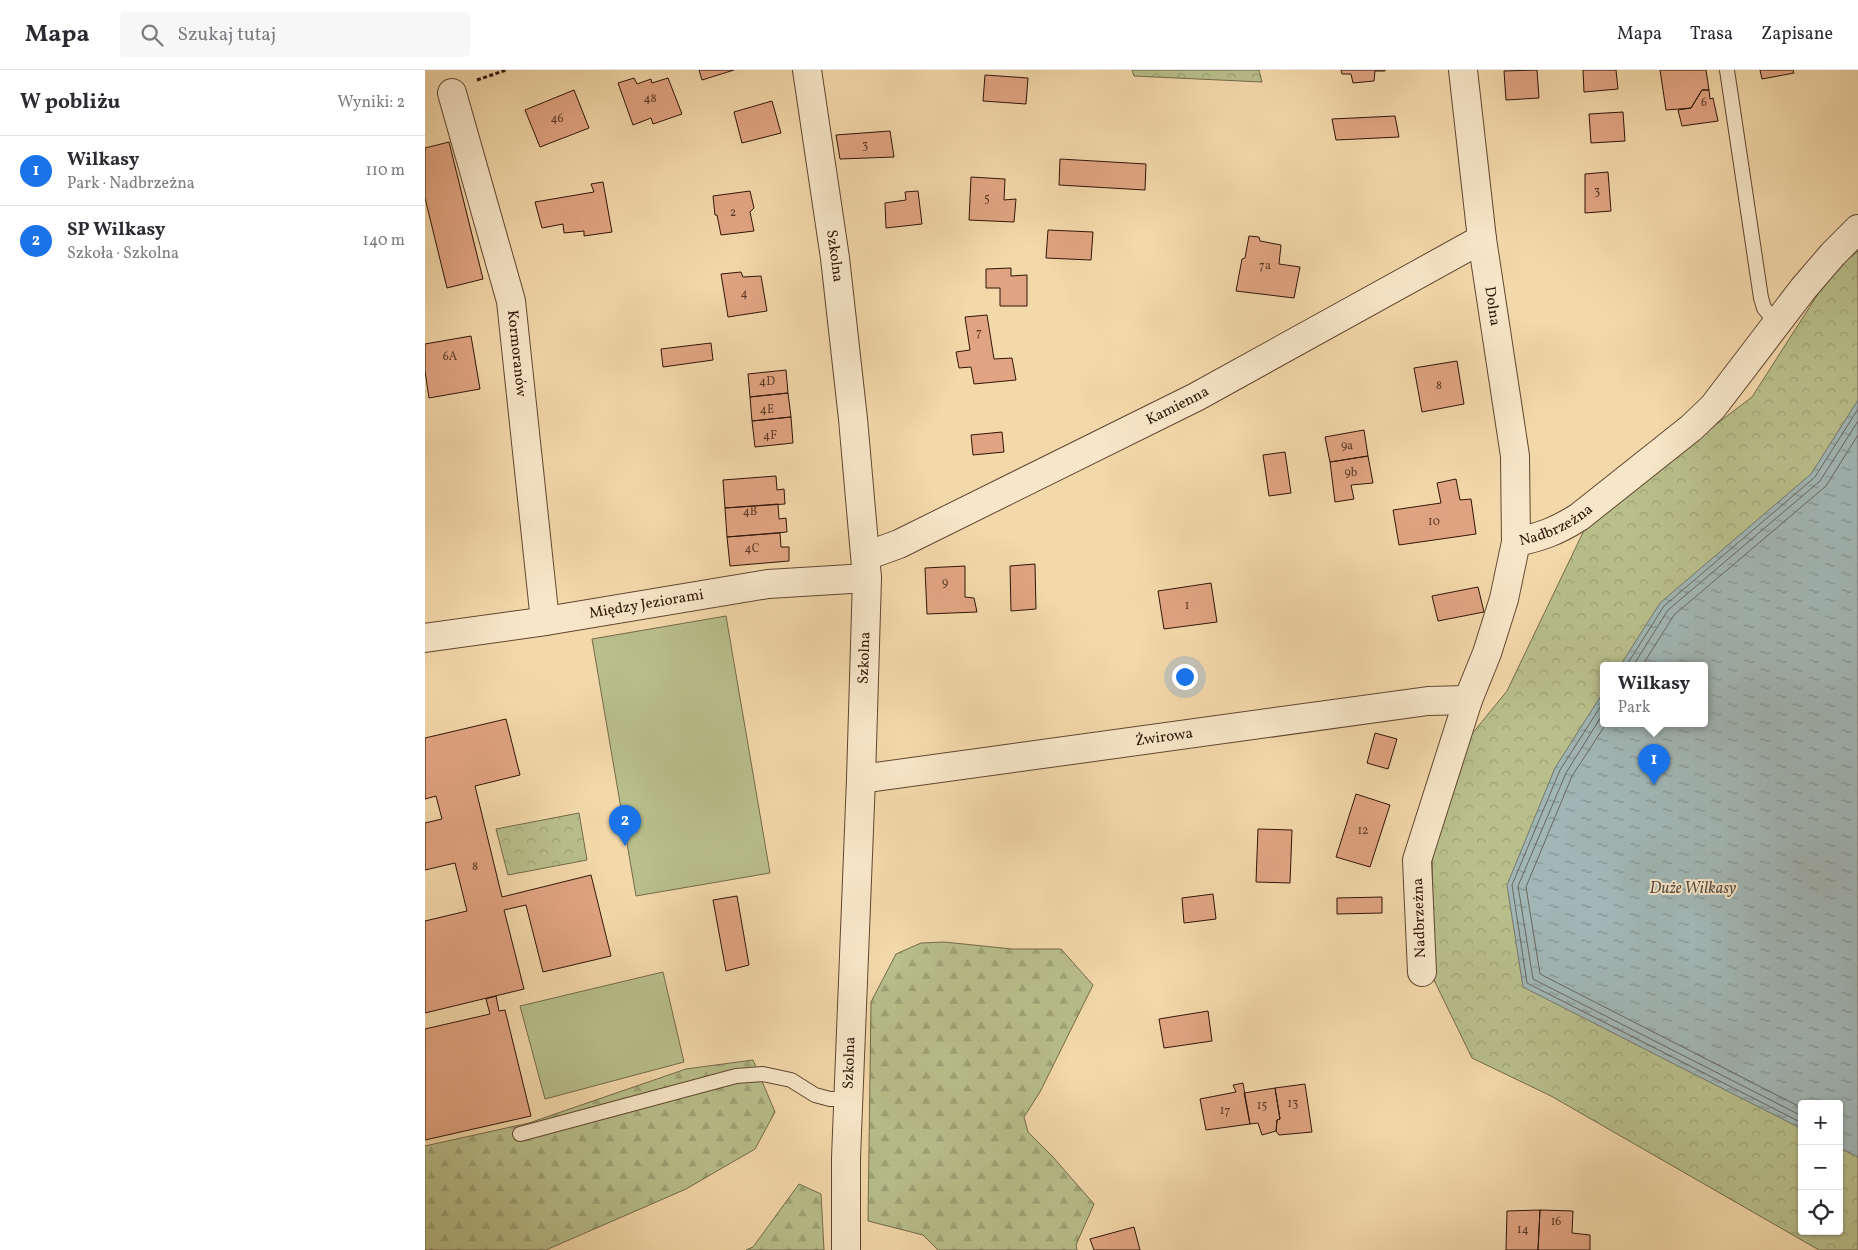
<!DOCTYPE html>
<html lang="pl">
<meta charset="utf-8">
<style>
:root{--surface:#fff;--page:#f7f7f7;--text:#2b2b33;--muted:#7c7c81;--line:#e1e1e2;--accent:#1a73e8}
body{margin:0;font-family:Vollkorn,serif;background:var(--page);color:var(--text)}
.controls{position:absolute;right:15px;bottom:15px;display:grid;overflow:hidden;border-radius:5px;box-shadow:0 1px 4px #0004}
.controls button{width:45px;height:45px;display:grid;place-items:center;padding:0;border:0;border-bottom:1px solid var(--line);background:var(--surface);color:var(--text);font:25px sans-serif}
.you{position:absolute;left:759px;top:606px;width:18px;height:18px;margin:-12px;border:4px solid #fff;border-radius:50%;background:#1a73e8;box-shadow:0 0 0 8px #1a73e833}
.badge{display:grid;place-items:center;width:32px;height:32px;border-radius:50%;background:var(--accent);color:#fff;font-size:16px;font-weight:700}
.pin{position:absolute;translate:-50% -41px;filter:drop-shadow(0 1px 2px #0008)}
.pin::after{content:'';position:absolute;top:26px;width:18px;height:15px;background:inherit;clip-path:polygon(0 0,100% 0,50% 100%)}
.popup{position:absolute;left:1175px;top:592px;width:108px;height:65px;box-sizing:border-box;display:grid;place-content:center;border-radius:5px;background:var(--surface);filter:drop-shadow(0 1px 4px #0005);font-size:16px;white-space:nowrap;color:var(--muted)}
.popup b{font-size:19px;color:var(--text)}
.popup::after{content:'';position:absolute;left:50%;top:100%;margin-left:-10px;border:10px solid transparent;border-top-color:var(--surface)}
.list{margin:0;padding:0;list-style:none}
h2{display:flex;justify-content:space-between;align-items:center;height:65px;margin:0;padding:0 20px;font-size:21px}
h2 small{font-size:16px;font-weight:400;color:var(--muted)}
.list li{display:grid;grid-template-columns:32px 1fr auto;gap:15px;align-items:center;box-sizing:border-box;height:70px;padding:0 20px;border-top:1px solid var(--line)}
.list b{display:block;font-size:19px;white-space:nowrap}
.list p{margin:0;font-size:16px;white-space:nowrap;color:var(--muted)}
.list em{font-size:16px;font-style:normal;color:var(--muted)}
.icon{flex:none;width:28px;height:28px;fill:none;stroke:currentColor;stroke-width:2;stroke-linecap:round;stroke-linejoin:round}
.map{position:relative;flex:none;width:1433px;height:1180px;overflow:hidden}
header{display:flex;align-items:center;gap:30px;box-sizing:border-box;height:70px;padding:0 25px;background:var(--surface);border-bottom:1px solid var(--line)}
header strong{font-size:24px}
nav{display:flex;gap:28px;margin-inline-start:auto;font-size:18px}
.search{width:350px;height:45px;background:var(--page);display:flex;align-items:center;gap:12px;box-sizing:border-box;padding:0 18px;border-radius:5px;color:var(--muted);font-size:19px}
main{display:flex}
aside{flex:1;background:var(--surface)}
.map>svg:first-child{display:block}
</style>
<header>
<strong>Mapa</strong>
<div class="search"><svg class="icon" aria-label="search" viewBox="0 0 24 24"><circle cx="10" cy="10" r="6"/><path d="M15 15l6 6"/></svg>Szukaj tutaj</div>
<nav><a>Mapa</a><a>Trasa</a><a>Zapisane</a></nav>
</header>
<main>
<aside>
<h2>W pobliżu<small>Wyniki: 2</small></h2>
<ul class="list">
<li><span class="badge">1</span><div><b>Wilkasy</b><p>Park · Nadbrzeżna</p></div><em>110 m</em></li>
<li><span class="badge">2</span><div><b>SP Wilkasy</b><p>Szkoła · Szkolna</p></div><em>140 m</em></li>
</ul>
</aside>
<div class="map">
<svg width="1433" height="1180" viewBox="0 0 1433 1180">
<defs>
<pattern id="forest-firs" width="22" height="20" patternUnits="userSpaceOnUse" patternTransform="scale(1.25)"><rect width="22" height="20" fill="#b8bf8b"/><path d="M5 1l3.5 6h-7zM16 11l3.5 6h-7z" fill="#9ea376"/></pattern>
<pattern id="park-crowns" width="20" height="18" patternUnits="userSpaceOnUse" patternTransform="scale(1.25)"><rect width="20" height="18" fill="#b8bf8b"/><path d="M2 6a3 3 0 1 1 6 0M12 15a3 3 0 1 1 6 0" fill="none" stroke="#9ea376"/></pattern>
<pattern id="water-ripples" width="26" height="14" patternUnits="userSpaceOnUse" patternTransform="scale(1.25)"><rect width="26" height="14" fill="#a1b6b5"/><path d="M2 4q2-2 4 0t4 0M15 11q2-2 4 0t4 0" fill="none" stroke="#849391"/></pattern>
</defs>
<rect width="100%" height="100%" fill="#f3d8aa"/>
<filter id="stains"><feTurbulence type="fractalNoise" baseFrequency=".004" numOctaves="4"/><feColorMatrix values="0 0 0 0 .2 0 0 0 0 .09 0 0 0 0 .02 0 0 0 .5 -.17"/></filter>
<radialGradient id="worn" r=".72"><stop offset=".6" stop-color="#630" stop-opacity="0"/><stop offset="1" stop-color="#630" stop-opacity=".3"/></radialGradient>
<path fill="#b8bf8b" stroke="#746a49" d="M 301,546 L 345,803 L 211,826 L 167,569 Z
M 238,902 L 259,992 L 120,1029 L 95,936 Z"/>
<path fill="url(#forest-firs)" stroke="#746a49" d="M 519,872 L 587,879 L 636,879 L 668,915 L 615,1022 L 599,1047 L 603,1062 L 627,1086 L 669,1134 L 651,1175 L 652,1180 L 513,1180 L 498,1165 L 443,1151 L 446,932 L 471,884 L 496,873 Z
M 328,990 L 350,1042 L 330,1079 L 261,1119 L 121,1180 L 0,1180 L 0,1076 L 104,1053 L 261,999 Z
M 374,1114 L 396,1124 L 399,1180 L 321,1180 L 328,1177 Z"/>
<path fill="url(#park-crowns)" stroke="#746a49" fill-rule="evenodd" d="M 707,0 L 834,0 L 837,12 L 709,6 Z
M 1433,181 L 1433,1180 L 1394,1180 L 1126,1026 L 1047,988 L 1008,908 L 1007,761 L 1042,670 L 1082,621 L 1163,452 L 1327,327 L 1409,199 ZM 1179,596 L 1279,596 L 1279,654 L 1179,654 ZM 1377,1034 L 1414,1034 L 1414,1161 L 1377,1161 Z
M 154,743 L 162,790 L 83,805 L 71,759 Z"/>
<path fill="url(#water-ripples)" stroke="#74766f" d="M 1433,330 L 1433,1087 L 1414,1078 L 1414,1034 L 1377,1034 L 1377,1059 L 1098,917 L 1082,815 L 1130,698 L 1179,621 L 1179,654 L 1279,654 L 1279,596 L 1195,596 L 1235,533 L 1386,404 Z"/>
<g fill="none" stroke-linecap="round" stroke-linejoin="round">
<path stroke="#68665e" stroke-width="1" d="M 1201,596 L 1239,536 L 1390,407 L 1433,339
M 1208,596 L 1243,540 L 1395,411 L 1433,351
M 1217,596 L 1249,545 L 1401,416 L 1433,365
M 1179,631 L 1135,700 L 1087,815 L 1102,913 L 1377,1053
M 1179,642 L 1141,703 L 1093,816 L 1108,909 L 1377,1046
M 1181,654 L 1147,706 L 1101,817 L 1115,904 L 1377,1038"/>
</g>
<path fill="#e1a482" stroke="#301507" d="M 274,0 L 309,0 L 277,10 Z
M 916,0 L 960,0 L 960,1 L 950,1 L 949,11 L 928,13 L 926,4 L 917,4 Z
M 1112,0 L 1114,28 L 1081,30 L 1079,1 Z
M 1158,0 L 1191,0 L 1193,19 L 1159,22 Z
M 1235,0 L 1281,0 L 1284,20 L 1277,20 L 1266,38 L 1241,40 Z
M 1335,0 L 1368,0 L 1369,3 L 1337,9 Z
M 560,5 L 603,8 L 601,34 L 558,31 Z
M 209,8 L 212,14 L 226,9 L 227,13 L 243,8 L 257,44 L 228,54 L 226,48 L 208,55 L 193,13 Z
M 149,20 L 164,58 L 115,77 L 100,40 Z
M 1277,20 L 1284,20 L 1285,29 L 1288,28 L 1293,51 L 1257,56 L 1253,40 L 1266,38 Z
M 347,31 L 356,63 L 317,73 L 309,42 Z
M 1198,42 L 1200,71 L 1166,73 L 1164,44 Z
M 970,46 L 974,67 L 911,70 L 907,49 Z
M 465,61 L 469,87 L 415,89 L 411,65 Z
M 24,72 L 58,209 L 22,218 L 0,128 L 0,78 Z
M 635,89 L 721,94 L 720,120 L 634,115 Z
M 1183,102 L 1186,141 L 1160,143 L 1160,104 Z
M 546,107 L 580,109 L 579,130 L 591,129 L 589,152 L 544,150 Z
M 178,112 L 187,162 L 159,166 L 159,161 L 139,163 L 138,154 L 117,158 L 110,132 L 169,122 L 166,114 Z
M 325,121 L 329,138 L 325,142 L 329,161 L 296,165 L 292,145 L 290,145 L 288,126 Z
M 493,121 L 497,154 L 461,158 L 460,133 L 481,130 L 480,122 Z
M 623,160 L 668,162 L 666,190 L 621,188 Z
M 824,166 L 834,167 L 835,171 L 856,175 L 854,194 L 875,197 L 869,228 L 811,221 L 817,189 L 820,188 Z
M 586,198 L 586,206 L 602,205 L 602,236 L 575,236 L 575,218 L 561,218 L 561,199 Z
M 316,202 L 318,207 L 336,206 L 342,241 L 303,247 L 296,204 Z
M 562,245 L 569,289 L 587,288 L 591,310 L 549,314 L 546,297 L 534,298 L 531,282 L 545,280 L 540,247 Z
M 46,266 L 55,319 L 4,328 L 0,301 L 0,274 Z
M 286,273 L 288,290 L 238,297 L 236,279 Z
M 1032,291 L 1039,334 L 997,342 L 989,298 Z
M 361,300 L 363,323 L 325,327 L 323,304 Z
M 363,323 L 366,347 L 327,351 L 325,327 Z
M 366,347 L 368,373 L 330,377 L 327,351 Z
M 939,360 L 943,386 L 905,392 L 900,367 Z
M 577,362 L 579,382 L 548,385 L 546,365 Z
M 860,382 L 866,423 L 844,426 L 838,385 Z
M 943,386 L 948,413 L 926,415 L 929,429 L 910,432 L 905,392 Z
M 351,406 L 352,420 L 359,419 L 360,434 L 300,438 L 298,410 Z
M 1031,409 L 1035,430 L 1046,429 L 1051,464 L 974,475 L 968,440 L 1016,433 L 1012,413 Z
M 353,434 L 354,449 L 361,448 L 362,462 L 302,467 L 300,438 Z
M 355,463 L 356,477 L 364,477 L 364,491 L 305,496 L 302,467 Z
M 610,494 L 611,539 L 586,541 L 585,496 Z
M 540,496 L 540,527 L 549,528 L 552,542 L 502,544 L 500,498 Z
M 786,513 L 792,552 L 739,559 L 733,521 Z
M 1053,517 L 1059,542 L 1013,551 L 1007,526 Z
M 81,649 L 95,705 L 50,716 L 77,827 L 166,805 L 186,886 L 118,902 L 101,835 L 79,840 L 99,919 L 0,943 L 0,851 L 42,841 L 30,793 L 0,800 L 0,753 L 17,749 L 11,726 L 0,729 L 0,668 Z
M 950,663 L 972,669 L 963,699 L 942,693 Z
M 931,724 L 965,735 L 945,797 L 911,787 Z
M 833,759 L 867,760 L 865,813 L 831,812 Z
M 788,824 L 791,849 L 759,853 L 757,828 Z
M 312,826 L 324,895 L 301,901 L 288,830 Z
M 957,827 L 957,843 L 912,844 L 912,828 Z
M 71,926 L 74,941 L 80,940 L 106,1046 L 0,1070 L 0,959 L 65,944 L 61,929 Z
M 783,941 L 787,971 L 739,978 L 734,949 Z
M 818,1013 L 825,1054 L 781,1060 L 775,1029 L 811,1022 L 808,1015 Z
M 880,1014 L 887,1062 L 854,1065 L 851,1061 L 852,1050 L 855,1049 L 850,1018 Z
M 850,1018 L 855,1049 L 852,1050 L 851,1061 L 837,1065 L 833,1053 L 825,1054 L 819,1023 Z
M 1115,1140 L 1113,1180 L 1081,1180 L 1082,1141 Z
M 1115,1140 L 1148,1141 L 1147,1163 L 1165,1165 L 1165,1180 L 1113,1180 Z
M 709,1157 L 715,1180 L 669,1180 L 665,1169 Z"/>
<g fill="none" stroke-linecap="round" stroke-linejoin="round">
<defs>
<path id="lane" d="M 1302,0 L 1336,228 L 1339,238 L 1352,254
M 95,1064 L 311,1006 L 338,1004 L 366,1010 L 390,1025 L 405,1029 L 423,1029"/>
<g id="street">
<path id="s1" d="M 382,0 L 410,188 L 428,349 L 442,508 L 436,709 L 421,1088 L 421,1180"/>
<path id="s2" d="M 1038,0 L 1057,169 L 1090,386 L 1091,472"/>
<path id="s3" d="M 27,23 L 86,231 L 120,551"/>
<path id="s4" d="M 441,486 L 474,474 L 771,327 L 1057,169"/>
<path id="s5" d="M 0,568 L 115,552 L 343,514 L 442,508"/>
<path id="s6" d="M 436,709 L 1003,631 L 1043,630"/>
<path id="s7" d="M 997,902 L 992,790 L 1043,630 L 1062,583 L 1079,529 L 1091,472 C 1116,467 1132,461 1154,447 L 1266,358 L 1288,337 L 1378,219 L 1408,184 L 1433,159"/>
</g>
</defs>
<use href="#lane" stroke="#614630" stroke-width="16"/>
<use href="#street" stroke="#614630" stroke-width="30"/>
<path stroke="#301507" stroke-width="3" stroke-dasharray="4 2.5" stroke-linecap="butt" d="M 52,10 L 81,0"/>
<use href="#lane" stroke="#f7e6c8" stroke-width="14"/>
<use href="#street" stroke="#f7e6c8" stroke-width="28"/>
</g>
<g text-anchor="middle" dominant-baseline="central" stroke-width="4" stroke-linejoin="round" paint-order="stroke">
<g font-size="12" fill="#5c3926">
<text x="225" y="29">48</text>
<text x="1279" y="33">6</text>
<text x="132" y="49">46</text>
<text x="440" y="76">3</text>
<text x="1172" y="122">3</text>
<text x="562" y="129">5</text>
<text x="308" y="143">2</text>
<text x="840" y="196">7a</text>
<text x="319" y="224">4</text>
<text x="554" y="263">7</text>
<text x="25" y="287">6A</text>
<text x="342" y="312">4D</text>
<text x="1014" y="316">8</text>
<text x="342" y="340">4E</text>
<text x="345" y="366">4F</text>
<text x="922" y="376">9a</text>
<text x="926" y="403">9b</text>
<text x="325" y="442">4B</text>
<text x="1009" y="452">10</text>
<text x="327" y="479">4C</text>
<text x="520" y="513">9</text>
<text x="762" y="536">1</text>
<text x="938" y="761">12</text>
<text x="50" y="797">8</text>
<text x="868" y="1034">13</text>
<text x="837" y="1036">15</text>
<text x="800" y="1041">17</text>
<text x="1131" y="1152">16</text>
<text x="1098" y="1160">14</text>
</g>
<g font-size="15" fill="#301507" stroke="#f7e6c8">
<text stroke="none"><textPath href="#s1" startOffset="188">Szkolna</textPath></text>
<text stroke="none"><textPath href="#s2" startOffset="238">Dolna</textPath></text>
<text stroke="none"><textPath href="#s3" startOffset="269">Kormoranów</textPath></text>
<text stroke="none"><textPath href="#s4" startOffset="346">Kamienna</textPath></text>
<text stroke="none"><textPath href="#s7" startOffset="489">Nadbrzeżna</textPath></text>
<text stroke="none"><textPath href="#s5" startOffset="224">Między Jeziorami</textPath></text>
<text transform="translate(440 588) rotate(-88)">Szkolna</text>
<text stroke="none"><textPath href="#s6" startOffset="306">Żwirowa</textPath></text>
<text transform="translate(995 848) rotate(-92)">Nadbrzeżna</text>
<text transform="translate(425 993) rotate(-88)">Szkolna</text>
</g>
<g font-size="16" font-style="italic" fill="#584d44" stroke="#f7e6c8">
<text x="1268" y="819">Duże Wilkasy</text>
</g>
</g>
<rect width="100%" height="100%" filter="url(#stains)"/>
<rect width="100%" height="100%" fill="url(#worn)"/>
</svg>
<div class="controls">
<button>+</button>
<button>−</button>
<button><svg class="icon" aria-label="locate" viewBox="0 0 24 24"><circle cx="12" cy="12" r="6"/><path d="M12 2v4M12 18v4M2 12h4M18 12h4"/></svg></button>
</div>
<div class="you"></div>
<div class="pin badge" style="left:1229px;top:715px">1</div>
<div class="popup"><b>Wilkasy</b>Park</div>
<div class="pin badge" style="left:200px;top:776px">2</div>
</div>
</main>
